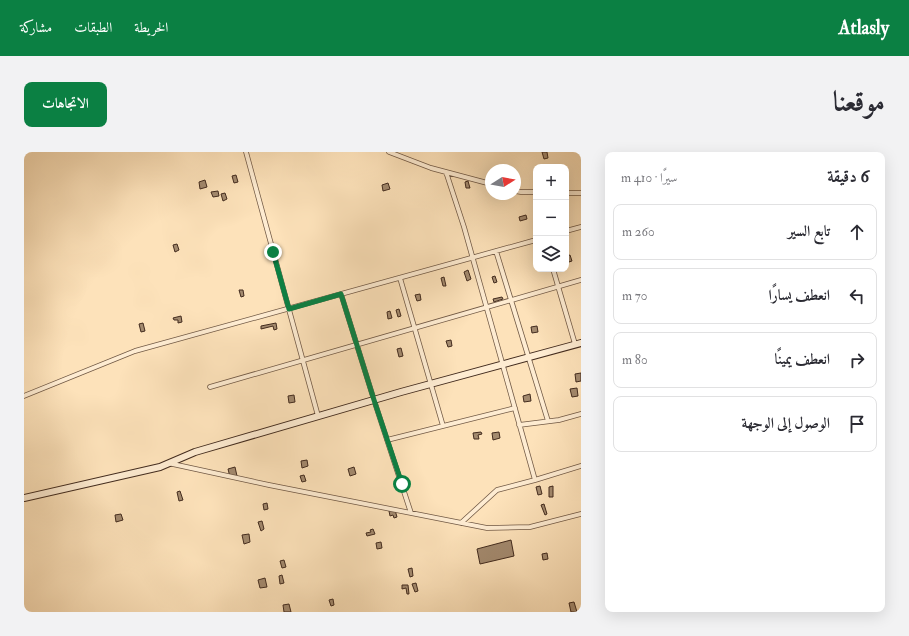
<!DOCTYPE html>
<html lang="ar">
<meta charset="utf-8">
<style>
:root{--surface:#fff;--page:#f2f2f3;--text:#2b2b33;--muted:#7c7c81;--line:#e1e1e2;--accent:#0b8043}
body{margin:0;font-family:"IM FELL Double Pica",Amiri,serif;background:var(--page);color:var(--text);direction:rtl}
.controls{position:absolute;right:12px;top:12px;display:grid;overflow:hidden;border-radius:8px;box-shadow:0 4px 16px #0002}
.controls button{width:36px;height:36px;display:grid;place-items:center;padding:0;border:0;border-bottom:1px solid var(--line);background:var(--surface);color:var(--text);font:20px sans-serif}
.compass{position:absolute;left:461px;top:12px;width:36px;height:36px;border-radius:50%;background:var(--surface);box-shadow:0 4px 16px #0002;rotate:79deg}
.stop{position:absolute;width:12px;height:12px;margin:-9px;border:3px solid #0b8043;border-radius:50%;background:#fff}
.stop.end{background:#0b8043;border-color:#fff;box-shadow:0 1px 4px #0008}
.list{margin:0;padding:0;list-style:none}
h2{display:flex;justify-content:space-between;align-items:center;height:52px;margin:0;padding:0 16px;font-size:17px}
h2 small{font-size:13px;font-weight:400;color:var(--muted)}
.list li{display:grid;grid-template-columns:26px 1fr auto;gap:12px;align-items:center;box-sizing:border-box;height:56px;margin:0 8px 8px;padding:0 8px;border:1px solid var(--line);border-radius:8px}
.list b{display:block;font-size:15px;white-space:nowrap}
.list em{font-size:13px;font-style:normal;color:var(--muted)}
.icon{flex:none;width:22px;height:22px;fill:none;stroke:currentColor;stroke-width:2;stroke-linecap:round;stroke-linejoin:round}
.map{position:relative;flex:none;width:557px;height:460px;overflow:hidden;direction:ltr;border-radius:8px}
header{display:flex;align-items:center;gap:24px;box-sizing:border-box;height:56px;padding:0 20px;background:var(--accent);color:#fff}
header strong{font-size:19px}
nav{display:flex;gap:22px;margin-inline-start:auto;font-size:14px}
.intro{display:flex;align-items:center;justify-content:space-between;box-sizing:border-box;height:96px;padding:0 24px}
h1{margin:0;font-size:28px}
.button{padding:10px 18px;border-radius:8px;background:var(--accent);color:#fff;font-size:14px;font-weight:700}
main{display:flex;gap:24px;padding:0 24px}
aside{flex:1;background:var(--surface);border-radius:8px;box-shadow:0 4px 16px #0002}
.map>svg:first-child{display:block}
</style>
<header>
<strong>Atlasly</strong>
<nav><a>الخريطة</a><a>الطبقات</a><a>مشاركة</a></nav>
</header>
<div class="intro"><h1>موقعنا</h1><a class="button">الاتجاهات</a></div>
<main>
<aside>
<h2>6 دقيقة<small>سيرًا · 410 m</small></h2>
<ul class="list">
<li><svg class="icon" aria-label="ahead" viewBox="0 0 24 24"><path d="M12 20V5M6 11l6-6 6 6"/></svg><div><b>تابع السير</b></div><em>260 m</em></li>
<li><svg class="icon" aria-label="left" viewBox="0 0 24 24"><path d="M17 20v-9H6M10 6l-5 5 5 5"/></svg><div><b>انعطف يسارًا</b></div><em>70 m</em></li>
<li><svg class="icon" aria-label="right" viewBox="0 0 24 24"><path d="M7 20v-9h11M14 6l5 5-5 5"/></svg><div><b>انعطف يمينًا</b></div><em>80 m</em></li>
<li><svg class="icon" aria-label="arrive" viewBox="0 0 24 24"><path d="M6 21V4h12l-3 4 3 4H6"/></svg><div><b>الوصول إلى الوجهة</b></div></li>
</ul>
</aside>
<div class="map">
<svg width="557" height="460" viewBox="0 0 557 460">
<rect width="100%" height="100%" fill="#fde2ba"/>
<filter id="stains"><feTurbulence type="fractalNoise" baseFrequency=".005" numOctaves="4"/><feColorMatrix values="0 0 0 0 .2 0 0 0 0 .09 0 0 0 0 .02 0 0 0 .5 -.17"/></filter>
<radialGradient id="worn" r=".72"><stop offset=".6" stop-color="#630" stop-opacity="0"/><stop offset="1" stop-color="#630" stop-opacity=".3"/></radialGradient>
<path fill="#a38a6f" stroke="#422b1e" d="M 518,0 L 523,0 L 524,6 L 520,7 Z
M 212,23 L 214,30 L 210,31 L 208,24 Z
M 181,28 L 183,35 L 176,37 L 175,30 Z
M 444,29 L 446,36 L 442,36 L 441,30 Z
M 364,31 L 366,37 L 359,39 L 358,33 Z
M 194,39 L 195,44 L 189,45 L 187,40 Z
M 201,41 L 203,47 L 199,49 L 197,42 Z
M 502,63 L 503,67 L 496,69 L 495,65 Z
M 153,92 L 155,98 L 151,100 L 149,93 Z
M 546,103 L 548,109 L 545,110 L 543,104 Z
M 444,118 L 447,127 L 443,129 L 440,120 Z
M 471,124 L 473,130 L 470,131 L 468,125 Z
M 420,125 L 422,134 L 419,134 L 417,126 Z
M 215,138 L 219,138 L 220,144 L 217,145 Z
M 396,142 L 397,148 L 393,149 L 391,143 Z
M 478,145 L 479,147 L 470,150 L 469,147 Z
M 375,157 L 377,164 L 374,165 L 372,158 Z
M 366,159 L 368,166 L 364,167 L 363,160 Z
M 157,164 L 158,170 L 154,171 L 154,168 L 150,168 L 149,166 Z
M 119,171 L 121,179 L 117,180 L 115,172 Z
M 252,171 L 253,177 L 250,178 L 249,174 L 237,177 L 237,174 Z
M 513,174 L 514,180 L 508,181 L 507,175 Z
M 427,188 L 428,194 L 424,195 L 422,189 Z
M 377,196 L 379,204 L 375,205 L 373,197 Z
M 557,221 L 557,229 L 552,230 L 551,222 Z
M 553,236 L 554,244 L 548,245 L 546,237 Z
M 506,242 L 507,249 L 500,250 L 499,244 Z
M 270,243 L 271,250 L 265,251 L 264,244 Z
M 457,280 L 458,282 L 454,283 L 455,287 L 450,287 L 449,281 Z
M 475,280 L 476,286 L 469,288 L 468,281 Z
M 283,308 L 284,314 L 278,316 L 277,309 Z
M 211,315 L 213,324 L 206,325 L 204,317 Z
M 330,315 L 332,322 L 326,324 L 324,317 Z
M 280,323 L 282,329 L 278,330 L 276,324 Z
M 516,334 L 518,342 L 514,343 L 512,335 Z
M 529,334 L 529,345 L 525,345 L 525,335 Z
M 156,339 L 159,348 L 155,349 L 153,340 Z
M 243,351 L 244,357 L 240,358 L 239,352 Z
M 520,352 L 523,362 L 521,363 L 517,353 Z
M 371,358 L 373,365 L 370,366 L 369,363 L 366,364 L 365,359 Z
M 97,362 L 99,368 L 92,370 L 91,363 Z
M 238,369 L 240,377 L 237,379 L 234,370 Z
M 349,377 L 351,382 L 343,384 L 342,381 L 347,380 L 346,378 Z
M 225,382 L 226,390 L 220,392 L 218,383 Z
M 487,388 L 490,404 L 456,412 L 453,397 Z
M 357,390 L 358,396 L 353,397 L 352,391 Z
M 523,401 L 524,407 L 519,408 L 518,402 Z
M 260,408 L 262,415 L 258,416 L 256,409 Z
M 388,416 L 389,424 L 386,425 L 384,417 Z
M 258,423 L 260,431 L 256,432 L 255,424 Z
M 241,426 L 243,435 L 236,436 L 234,428 Z
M 392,431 L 394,439 L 391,440 L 388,432 Z
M 378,433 L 384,433 L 385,442 L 383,442 L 382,436 L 378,437 Z
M 309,447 L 310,453 L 307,454 L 305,448 Z
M 550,450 L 553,460 L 547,460 L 545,451 Z
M 265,452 L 267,460 L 260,460 L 259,453 Z"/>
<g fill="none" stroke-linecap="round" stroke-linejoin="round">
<defs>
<path id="street" d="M 222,0 L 294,264
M 365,0 L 407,16 L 467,32
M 422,20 L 440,75 L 511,328
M 491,39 L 497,40 L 512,40
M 542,41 L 557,41
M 542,79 L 557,75
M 472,99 L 524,269
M 529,117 L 551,192
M 376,126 L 419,274
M 317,142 L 350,248 L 387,361
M 186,235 L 557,128
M 0,244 L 111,199 L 512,88
M 495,273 L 535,268 L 557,262
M 363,288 L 491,256
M 144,311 L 245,333 L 463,376 L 506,375 L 557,362
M 437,371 L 473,338 L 511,328 L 557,314"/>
<path id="secondary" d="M 0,346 L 136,315 L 171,300 L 377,240 L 557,191"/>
</defs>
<use href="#street" stroke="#715945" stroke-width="5.5"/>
<use href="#secondary" stroke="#422b1e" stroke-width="8"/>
<use href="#street" stroke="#feecd2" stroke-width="4"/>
<use href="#secondary" stroke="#feecd2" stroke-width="6"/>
</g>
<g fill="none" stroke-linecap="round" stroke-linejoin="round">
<path stroke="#0b8043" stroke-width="5" d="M 249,100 L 265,157 L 317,142 L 350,248 L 378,332"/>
</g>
<rect width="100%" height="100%" filter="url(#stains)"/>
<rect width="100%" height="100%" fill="url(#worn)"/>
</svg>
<div class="controls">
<button>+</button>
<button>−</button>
<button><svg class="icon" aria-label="layers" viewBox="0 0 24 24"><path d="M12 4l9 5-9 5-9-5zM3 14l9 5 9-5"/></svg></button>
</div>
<svg class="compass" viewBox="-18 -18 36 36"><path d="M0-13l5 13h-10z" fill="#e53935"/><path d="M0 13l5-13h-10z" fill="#7c7c81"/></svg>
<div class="stop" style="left:378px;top:332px"></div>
<div class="stop end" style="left:249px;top:100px"></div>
</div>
</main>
